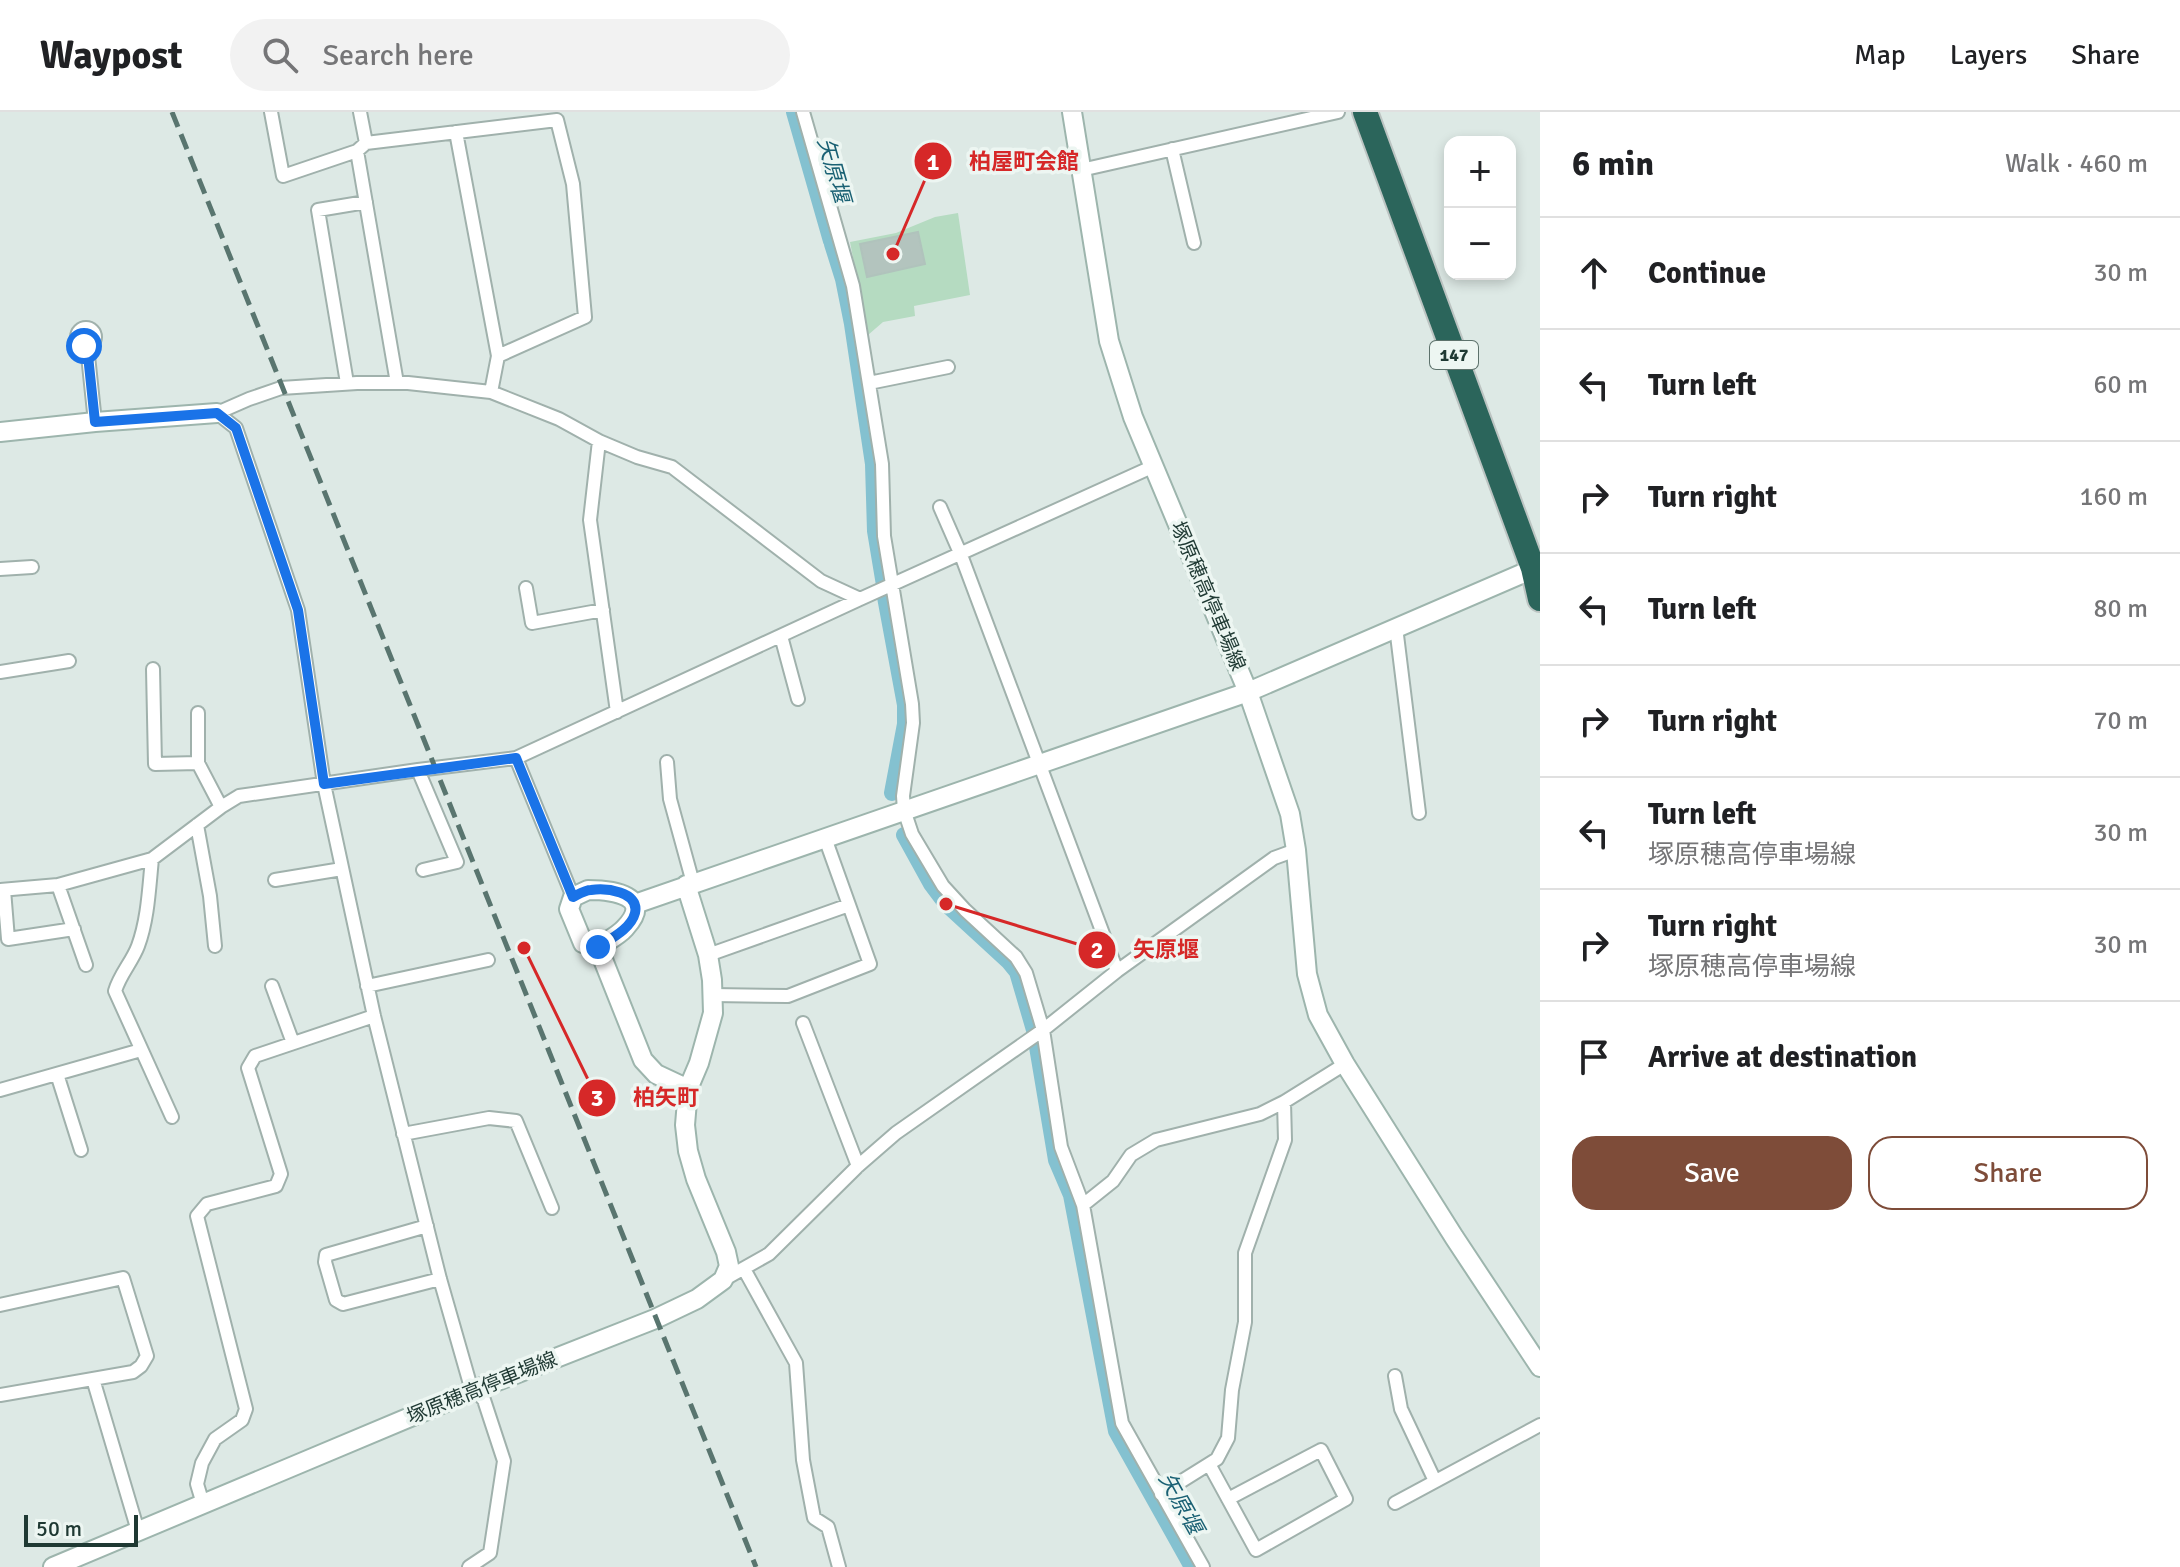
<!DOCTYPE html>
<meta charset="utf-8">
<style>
:root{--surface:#fff;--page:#f2f2f2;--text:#202124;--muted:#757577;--line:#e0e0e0;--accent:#7e4c39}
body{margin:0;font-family:Signika,"Noto Sans JP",sans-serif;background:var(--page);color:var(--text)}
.controls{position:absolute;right:24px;top:24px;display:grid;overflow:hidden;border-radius:16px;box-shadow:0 4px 12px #0003}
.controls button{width:72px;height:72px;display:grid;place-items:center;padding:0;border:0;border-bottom:2px solid var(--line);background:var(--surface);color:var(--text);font:40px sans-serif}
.scale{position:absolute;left:24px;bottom:20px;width:114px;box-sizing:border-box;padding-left:8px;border:4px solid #1f3933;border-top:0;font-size:22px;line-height:28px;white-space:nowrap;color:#1f3933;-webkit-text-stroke:6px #edf6f2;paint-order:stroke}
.stop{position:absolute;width:24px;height:24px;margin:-18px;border:6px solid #1a73e8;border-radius:50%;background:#fff}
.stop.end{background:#1a73e8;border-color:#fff;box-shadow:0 2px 8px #0008}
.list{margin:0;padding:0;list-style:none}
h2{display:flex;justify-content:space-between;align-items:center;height:104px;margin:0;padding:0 32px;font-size:34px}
h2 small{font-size:26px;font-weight:400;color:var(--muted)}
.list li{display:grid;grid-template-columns:52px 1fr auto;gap:24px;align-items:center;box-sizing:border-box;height:112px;padding:0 32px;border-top:2px solid var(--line)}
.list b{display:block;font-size:30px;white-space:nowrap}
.list p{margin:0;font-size:26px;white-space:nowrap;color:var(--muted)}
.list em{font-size:26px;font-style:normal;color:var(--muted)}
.actions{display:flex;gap:16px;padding:24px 32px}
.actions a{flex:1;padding:18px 0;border:2px solid var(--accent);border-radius:24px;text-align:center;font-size:28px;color:var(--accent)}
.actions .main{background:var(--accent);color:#fff}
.icon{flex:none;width:44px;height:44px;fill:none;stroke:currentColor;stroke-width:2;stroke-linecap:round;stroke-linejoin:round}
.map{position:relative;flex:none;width:1540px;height:1455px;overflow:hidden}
header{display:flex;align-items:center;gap:48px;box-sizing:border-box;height:112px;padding:0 40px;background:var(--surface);border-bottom:2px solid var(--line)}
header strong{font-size:38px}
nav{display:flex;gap:44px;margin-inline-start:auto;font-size:28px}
.search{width:560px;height:72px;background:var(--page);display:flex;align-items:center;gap:20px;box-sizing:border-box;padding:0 28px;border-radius:44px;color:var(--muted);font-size:30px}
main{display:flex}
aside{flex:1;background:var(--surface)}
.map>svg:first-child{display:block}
</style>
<header>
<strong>Waypost</strong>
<div class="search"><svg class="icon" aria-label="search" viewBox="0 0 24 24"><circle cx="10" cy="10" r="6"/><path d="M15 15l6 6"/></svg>Search here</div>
<nav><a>Map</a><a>Layers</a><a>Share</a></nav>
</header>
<main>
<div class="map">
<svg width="1540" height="1455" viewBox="0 0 1540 1455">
<rect width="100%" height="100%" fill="#dde9e5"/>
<path fill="#b5dbc1" d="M 958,101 L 970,183 L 914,194 L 915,204 L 883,210 L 868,223 L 850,130 L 896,121 L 935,105 Z"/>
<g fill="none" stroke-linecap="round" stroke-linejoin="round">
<path stroke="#84c1d0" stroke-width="16" d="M 794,0 L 831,129
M 832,132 L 843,167 L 852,212 L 873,352 L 875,419 L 884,473
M 885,485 L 905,593 L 905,612 L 892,681
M 904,723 L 931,772 L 946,792 L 1008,849 L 1017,860 L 1034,918
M 1036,929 L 1056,1048 L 1071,1083 L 1116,1319 L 1192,1455"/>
</g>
<path fill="#b3c4be" stroke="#b0c3bc" stroke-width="2" d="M 918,120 L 925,152 L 867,165 L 860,132 Z"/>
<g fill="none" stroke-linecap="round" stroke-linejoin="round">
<defs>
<path id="street" d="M 271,0 L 283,64 L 357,39 L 366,31 L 557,8 L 573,72 L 585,205 L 498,244
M 360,0 L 366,31
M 803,0 L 853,174 L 882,352 L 884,424 L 912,592 L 913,611 L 903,684 L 904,698 L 912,722 L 943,774 L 965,798 L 1016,845 L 1026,861 L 1043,918 L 1061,1035 L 1083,1093 L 1122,1311 L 1203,1455
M 456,20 L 498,244 L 491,280
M 1172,37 L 1194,131
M 357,39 L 397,271
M 1081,58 L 1338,0
M77 225a9 9 0 1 1 18 0a9 9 0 1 1-18 0Z
M 87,234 L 95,310
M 347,271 L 318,98 L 366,90
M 869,271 L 948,255
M 599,329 L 590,408 L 617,600
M 940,395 L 961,443 L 1117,859
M 0,457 L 32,455
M 526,476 L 532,511 L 603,498
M 1396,515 L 1419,701
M 781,524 L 798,587
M 153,557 L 155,652 L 198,651
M 0,560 L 69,549
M 198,601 L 198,651 L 221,695
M 516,646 L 573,785
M 667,650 L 670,687 L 693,771
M 418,658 L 457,750 L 423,758
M 197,713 L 210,784 L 215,834
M 152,747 C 149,776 148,807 138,834 C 132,850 120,862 115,879 L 172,1005
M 275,768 L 342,757
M 58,773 L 86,853
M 0,778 L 58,773 L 152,747 L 221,695 L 239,684 L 418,658 L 516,646 L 860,487 L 1154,354
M 4,778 L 8,827 L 74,817
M 708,843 L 849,793 L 825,726
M 272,874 L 293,931
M 367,874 L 488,848
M 712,883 L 788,884 L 870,852 L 849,793
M 803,911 L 858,1054
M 57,962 L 81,1038
M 0,978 L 141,938
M 403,1022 L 489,1006 L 516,1009 L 552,1096
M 1083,1093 L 1113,1069 L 1131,1043 L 1156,1028 L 1260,1002 L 1284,990 L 1345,952
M 427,1114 L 326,1143 L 325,1150 L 336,1188 L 343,1192 L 440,1167
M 744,1157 L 796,1251 L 803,1348 L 814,1406 L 828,1415 L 839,1455
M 723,1168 L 769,1142 L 858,1054 L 896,1021 L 1043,918 L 1117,859 L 1274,746 L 1296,738
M 0,1193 L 123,1166 L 147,1244 L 141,1254 L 133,1260 L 0,1283
M 1395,1264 L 1401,1297 L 1435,1369
M 93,1267 L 138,1419
M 1209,1352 L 1256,1438 L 1346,1387 L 1321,1338 L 1228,1387
M 1161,1382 L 1217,1347 L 1228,1326 L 1232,1278 L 1245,1210 L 1245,1141 L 1285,1028 L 1284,990
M 1395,1391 L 1540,1313
M 203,1392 L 197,1372 L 202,1351 L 215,1327 L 242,1308 L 246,1297 L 197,1104 L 207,1092 L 276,1074 L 281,1062 L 248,956 L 255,944 L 374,904
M 469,1455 L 490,1441 L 504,1349 L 484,1288 L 470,1272 L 440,1167 L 374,904 L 324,672 L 298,498 L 236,316 L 217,301 L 249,287 L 281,276 L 357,271 L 408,271 L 491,280 L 559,307 L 599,329 L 637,345 L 672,355 L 821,469 L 860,487"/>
<path id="secondary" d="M 0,320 L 95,310 L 217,301
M 1540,454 L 1248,580 L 1290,702 L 1296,738 L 1307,862 L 1318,903 L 1345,952 L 1454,1125 L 1540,1255
M 588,778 C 613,778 655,784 625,816 C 618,824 607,829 598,835 L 583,831 L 569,797 L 573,785 Z
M 635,792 L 1248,580 L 1133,305 L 1109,229 L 1072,0
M 598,835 L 643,948 L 656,962 L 688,977
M 53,1455 L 477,1277 L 655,1207 L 697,1187 L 723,1168 L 729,1154 L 726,1140 L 696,1067 L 688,1039 L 685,1013 L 688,977 L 699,951 L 713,901 L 712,868 L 708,843 L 686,773"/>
<path id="highway" d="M 1365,0 L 1533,456 L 1540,487"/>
</defs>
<use href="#street" stroke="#a0b1ac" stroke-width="16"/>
<use href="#secondary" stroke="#9db5ad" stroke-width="22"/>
<use href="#highway" stroke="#bcc4c2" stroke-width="28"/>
<use href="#street" stroke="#fff" stroke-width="12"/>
<use href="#secondary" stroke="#fff" stroke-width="18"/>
<use href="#highway" stroke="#2b655b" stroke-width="24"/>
<path stroke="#59756f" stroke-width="5" stroke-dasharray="16 8" stroke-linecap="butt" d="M 172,0 L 756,1455"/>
</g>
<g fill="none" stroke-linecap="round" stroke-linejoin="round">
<path stroke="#1a73e8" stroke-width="10" d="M 84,234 L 87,234 L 95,310 L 217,301 L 236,316 L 298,498 L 324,672 L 516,646 L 573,785 C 579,782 585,778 591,778 C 605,776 640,779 635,801 C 631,817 610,827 598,835"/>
</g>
<g text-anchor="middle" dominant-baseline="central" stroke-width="7" stroke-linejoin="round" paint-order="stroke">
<rect fill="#edf6f2" stroke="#5d726c" stroke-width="2" x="1430" y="229" width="48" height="28" rx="6"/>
<g font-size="18" font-weight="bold" fill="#1f3933">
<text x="1454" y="243">147</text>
</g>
<g font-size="20" fill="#1f3933" stroke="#edf6f2">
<text transform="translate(1208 484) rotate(67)">塚原穂高停車場線</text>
<text transform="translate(482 1276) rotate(-22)">塚原穂高停車場線</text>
</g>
<g font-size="22" font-style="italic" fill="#1a6174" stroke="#edf6f2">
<text transform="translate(834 58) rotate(74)">矢原堰</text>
<text transform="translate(1181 1391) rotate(61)">矢原堰</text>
</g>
</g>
<path fill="none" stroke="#d62828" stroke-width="3" d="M893 142L933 49M946 792L1097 838M524 836L597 986"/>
<g fill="#d62828" stroke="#edf6f2" stroke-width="3">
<circle cx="893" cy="142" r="8"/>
<circle cx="946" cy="792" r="8"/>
<circle cx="524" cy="836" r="8"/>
<circle cx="933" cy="49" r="20"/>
<circle cx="1097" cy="838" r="20"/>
<circle cx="597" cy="986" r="20"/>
</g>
<g font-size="24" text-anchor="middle" font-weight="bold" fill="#fff">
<text x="933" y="58">1</text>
<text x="1097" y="846">2</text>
<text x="597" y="994">3</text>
</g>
<g font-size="22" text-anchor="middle" font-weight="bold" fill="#d62828" stroke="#edf6f2" stroke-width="7" stroke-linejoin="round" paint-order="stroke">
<text x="1024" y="57">柏屋町会館</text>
<text x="1166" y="845">矢原堰</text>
<text x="666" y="993">柏矢町</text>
</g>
</svg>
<div class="controls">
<button>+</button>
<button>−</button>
</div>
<div class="scale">50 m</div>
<div class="stop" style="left:84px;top:234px"></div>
<div class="stop end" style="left:598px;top:835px"></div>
</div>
<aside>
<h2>6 min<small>Walk · 460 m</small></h2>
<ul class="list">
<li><svg class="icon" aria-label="ahead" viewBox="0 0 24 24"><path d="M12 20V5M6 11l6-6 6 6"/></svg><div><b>Continue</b></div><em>30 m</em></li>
<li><svg class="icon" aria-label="left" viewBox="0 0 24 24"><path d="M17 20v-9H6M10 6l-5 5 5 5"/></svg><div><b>Turn left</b></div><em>60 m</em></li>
<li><svg class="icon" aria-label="right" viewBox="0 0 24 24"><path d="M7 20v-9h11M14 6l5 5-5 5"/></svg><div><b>Turn right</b></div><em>160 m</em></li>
<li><svg class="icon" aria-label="left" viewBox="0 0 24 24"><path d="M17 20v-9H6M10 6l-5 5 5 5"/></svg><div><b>Turn left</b></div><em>80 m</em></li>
<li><svg class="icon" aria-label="right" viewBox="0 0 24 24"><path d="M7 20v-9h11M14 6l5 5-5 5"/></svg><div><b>Turn right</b></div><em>70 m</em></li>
<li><svg class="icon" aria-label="left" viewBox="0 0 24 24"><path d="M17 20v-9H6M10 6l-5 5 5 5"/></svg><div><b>Turn left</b><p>塚原穂高停車場線</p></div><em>30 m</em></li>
<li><svg class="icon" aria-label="right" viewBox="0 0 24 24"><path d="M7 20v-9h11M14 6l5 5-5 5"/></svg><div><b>Turn right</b><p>塚原穂高停車場線</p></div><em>30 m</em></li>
<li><svg class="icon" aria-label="arrive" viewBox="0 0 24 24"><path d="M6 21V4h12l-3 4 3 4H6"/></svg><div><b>Arrive at destination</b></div></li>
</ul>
<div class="actions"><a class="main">Save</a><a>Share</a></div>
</aside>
</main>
